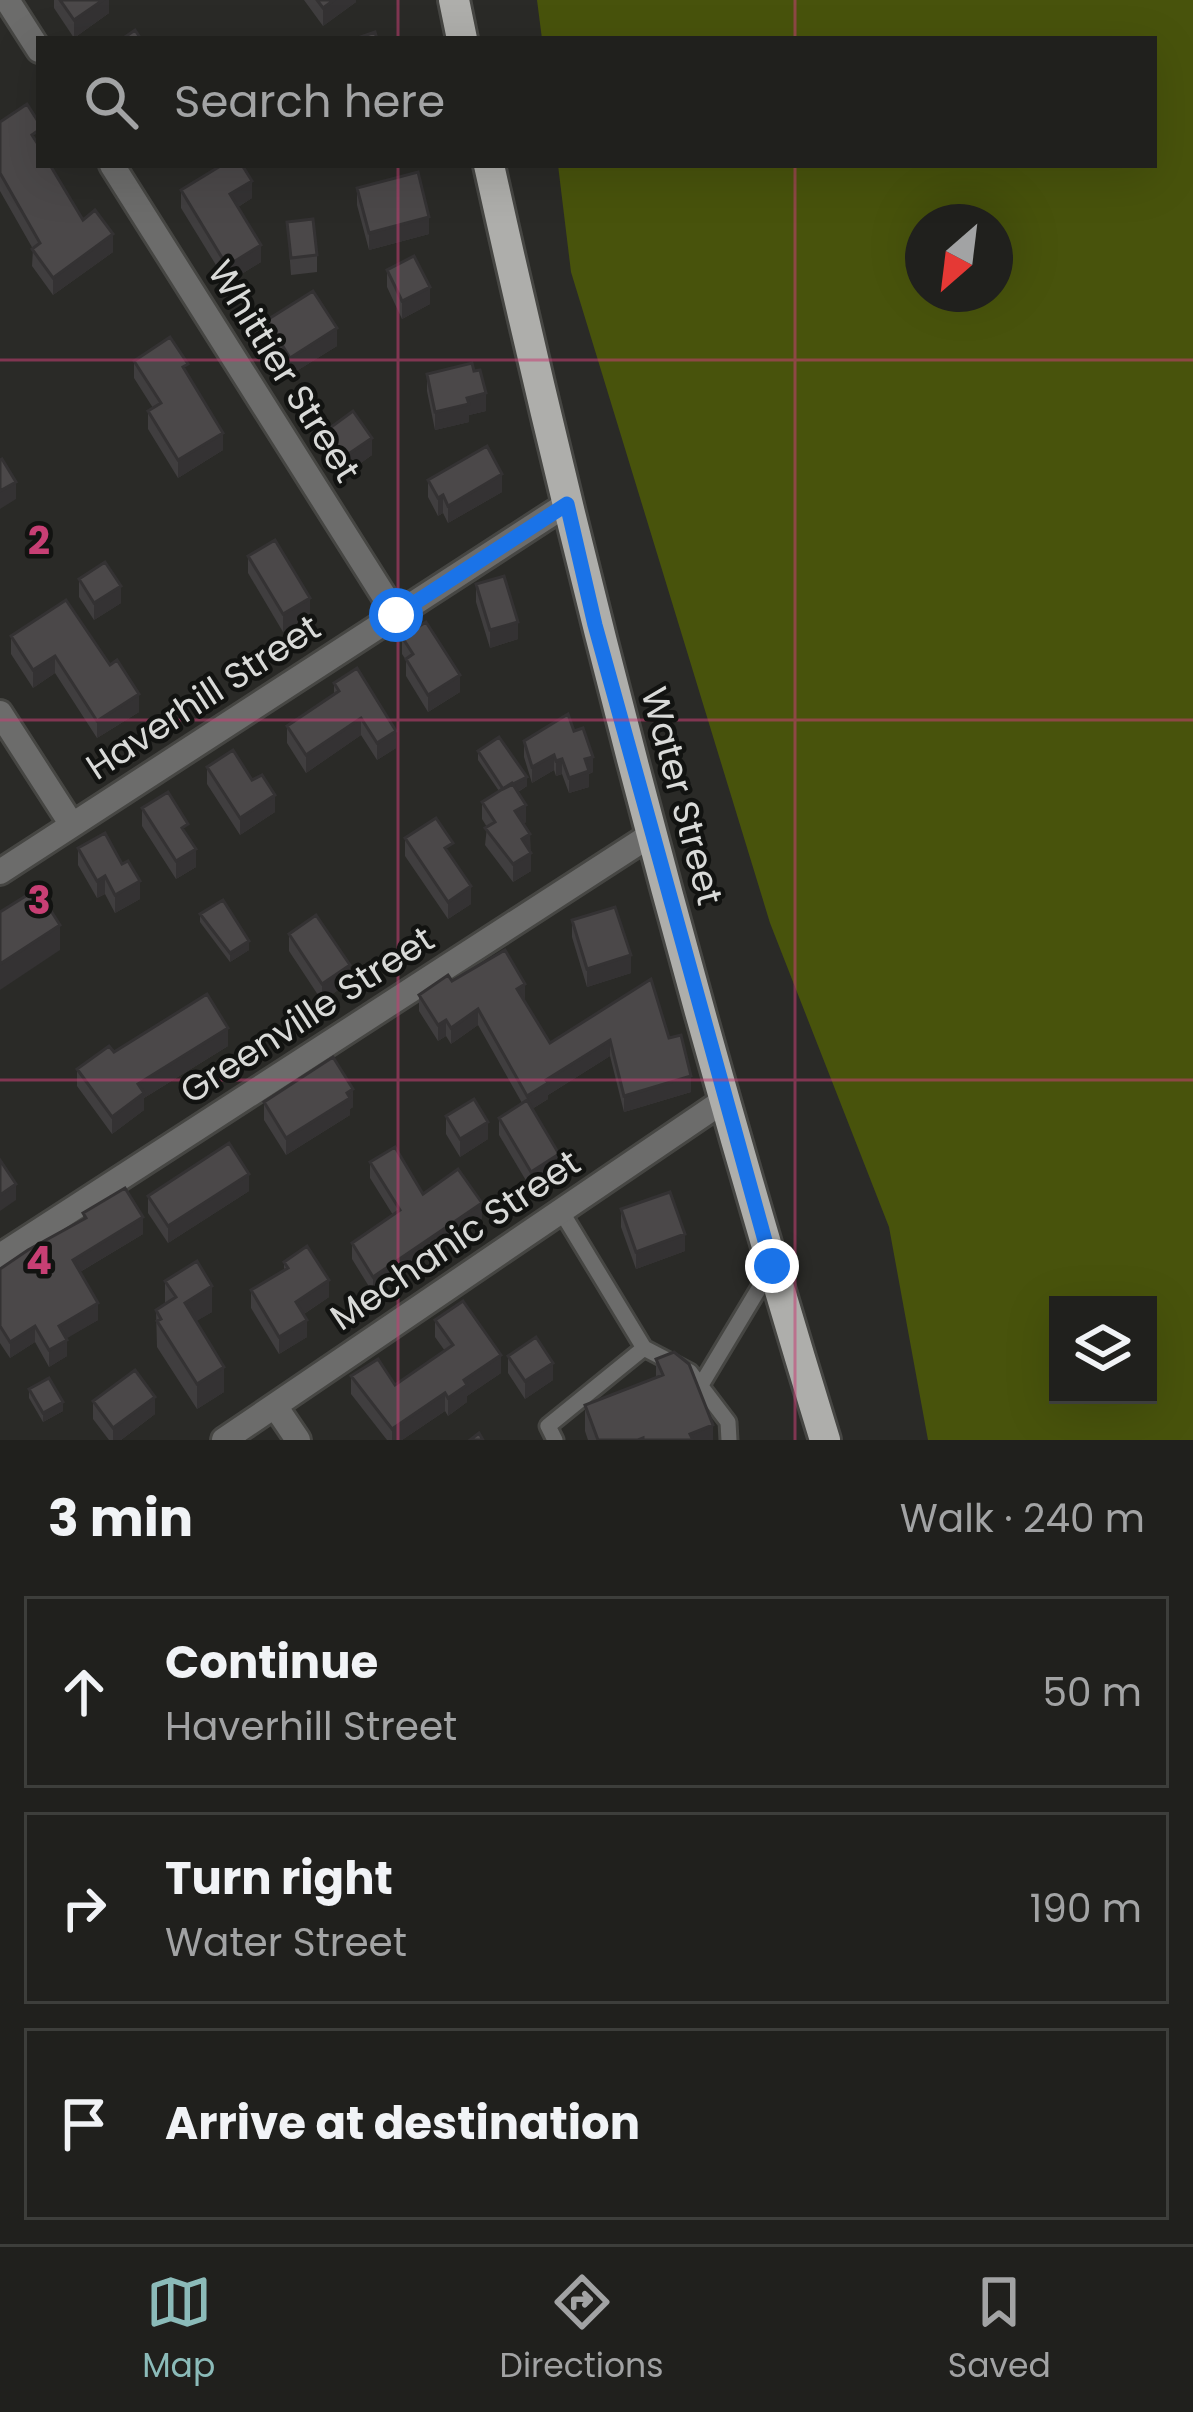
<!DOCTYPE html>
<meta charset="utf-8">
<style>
:root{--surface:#20201d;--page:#2d2d2a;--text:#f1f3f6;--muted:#a2a3a4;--line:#3d3e3b;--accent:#8bbbb9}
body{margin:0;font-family:Poppins,sans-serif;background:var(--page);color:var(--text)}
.controls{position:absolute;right:36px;bottom:36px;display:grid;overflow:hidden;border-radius:0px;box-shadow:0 12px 48px #0002}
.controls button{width:108px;height:108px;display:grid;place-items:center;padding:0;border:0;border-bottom:3px solid var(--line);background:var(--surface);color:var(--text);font:60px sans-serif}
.compass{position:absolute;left:905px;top:204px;width:108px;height:108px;border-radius:50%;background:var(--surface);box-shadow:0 12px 48px #0002;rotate:208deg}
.stop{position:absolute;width:36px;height:36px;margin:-27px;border:9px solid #1a73e8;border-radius:50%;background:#fff}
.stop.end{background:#1a73e8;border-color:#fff;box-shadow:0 3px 12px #0008}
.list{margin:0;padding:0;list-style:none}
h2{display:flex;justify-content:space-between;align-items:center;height:156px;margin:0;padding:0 48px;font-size:51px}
h2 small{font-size:39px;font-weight:400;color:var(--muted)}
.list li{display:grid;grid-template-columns:78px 1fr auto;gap:36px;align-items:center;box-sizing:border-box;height:192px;margin:0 24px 24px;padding:0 24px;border:3px solid var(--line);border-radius:0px}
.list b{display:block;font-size:45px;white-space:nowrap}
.list p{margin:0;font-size:39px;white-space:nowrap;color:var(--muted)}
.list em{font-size:39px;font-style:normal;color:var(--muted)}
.icon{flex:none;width:66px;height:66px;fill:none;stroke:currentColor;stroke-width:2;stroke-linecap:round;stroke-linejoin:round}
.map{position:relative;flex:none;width:1193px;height:1440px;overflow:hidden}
.search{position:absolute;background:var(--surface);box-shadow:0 12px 48px #0002;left:36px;right:36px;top:36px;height:132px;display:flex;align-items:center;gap:30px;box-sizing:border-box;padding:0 42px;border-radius:0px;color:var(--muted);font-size:45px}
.sheet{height:804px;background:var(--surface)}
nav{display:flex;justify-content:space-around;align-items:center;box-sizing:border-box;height:168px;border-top:3px solid var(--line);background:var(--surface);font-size:33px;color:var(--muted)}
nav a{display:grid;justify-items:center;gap:6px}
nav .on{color:var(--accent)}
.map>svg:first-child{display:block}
</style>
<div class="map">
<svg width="1193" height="1440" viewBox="0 0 1193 1440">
<rect width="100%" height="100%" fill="#2a2a27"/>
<path fill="#48530c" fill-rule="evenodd" d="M 537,0 L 1193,0 L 1193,1440 L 928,1440 L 889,1227 L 770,923 L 571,272 L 558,165 L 1154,165 L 1154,39 L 542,39 ZM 923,222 L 995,222 L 995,294 L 923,294 ZM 1058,1305 L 1148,1305 L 1148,1395 L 1058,1395 Z"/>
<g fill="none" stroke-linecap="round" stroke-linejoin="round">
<defs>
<path id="service" d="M 561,1211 L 644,1348 L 690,1372 L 728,1422 L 729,1440
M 701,1385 L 770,1270
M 555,1440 L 548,1426 L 644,1348"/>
<path id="minor" d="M 7,0 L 39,50
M 112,165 L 396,615
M 0,713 L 72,825
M 0,872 L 567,504
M 0,1256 L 652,834
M 275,1406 L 298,1440
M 224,1440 L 726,1099"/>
<path id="primary" d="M 454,0 L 462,39
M 489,165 C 584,594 696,1020 825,1440"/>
</defs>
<use href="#service" stroke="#464643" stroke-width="21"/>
<use href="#minor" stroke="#464643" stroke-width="30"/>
<use href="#primary" stroke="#464643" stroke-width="36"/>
<use href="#service" stroke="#6c6c6b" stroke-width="15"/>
<use href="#minor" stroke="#6c6c6b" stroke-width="24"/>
<use href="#primary" stroke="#aeaeab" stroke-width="30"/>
</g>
<path fill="#403e3f" d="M 54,0 L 109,0 L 109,13 L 74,38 L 54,8 Z
M 304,0 L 356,0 L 356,2 L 323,26 Z
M 0,122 L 39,165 L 83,220 L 113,252 L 53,295 L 32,266 L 33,249 L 0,191 Z
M 357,188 L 429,234 L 369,250 L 357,205 Z
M 181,190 L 252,198 L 238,207 L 261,262 L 227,283 L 181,208 Z
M 287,222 L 317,255 L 317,272 L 291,275 Z
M 387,270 L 430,304 L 402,319 L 387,287 Z
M 267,320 L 337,346 L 290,375 L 267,338 Z
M 134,361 L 188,375 L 223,450 L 178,478 L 148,429 L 148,411 L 153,408 L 134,378 Z
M 427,374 L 486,411 L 469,415 L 469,422 L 435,430 L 427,391 Z
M 323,433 L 372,455 L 341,477 L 323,451 Z
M 428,480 L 502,492 L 448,523 L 443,513 L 438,516 L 428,497 Z
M 248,556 L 310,615 L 283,632 L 248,573 Z
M 79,579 L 121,603 L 94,620 L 79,597 Z
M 476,584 L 518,639 L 490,648 L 476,602 Z
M 66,600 L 139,712 L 97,738 L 55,673 L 33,688 L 11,654 L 11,636 Z
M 402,637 L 460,692 L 428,712 L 406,676 L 406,660 L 402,654 Z
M 334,683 L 396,748 L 377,760 L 361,735 L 306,773 L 287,743 L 287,726 L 334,694 Z
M 574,731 L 593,772 L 589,774 L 589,787 L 569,793 L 562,774 L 556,776 L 554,770 L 532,783 L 524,757 L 524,741 Z
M 478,751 L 527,786 L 518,792 L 526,822 L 523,824 L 530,834 L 531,871 L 513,882 L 485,845 L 487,827 L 482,819 L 482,802 L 499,791 L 478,760 Z
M 207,767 L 275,812 L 240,835 L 207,784 Z
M 142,808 L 188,837 L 196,867 L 176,879 L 142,826 Z
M 405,838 L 453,859 L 471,904 L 448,919 L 405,856 Z
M 78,848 L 140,899 L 115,913 L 105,894 L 97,898 L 78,865 Z
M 200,914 L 249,950 L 230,962 L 200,922 Z
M 572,920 L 631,973 L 587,987 L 572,937 Z
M 289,934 L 350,982 L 322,1001 L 289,951 Z
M 452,981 L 525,1000 L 524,1000 L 550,1043 L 669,1038 L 691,1092 L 624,1112 L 610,1056 L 548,1095 L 548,1099 L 532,1109 L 559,1172 L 531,1189 L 499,1135 L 499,1118 L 522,1103 L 478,1025 L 451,1044 L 446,1036 L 438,1041 L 419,1011 L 419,995 Z
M 228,1046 L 144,1098 L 144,1110 L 112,1134 L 77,1086 L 77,1069 L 114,1052 Z
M 264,1102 L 353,1107 L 350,1109 L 350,1115 L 286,1155 L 264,1120 Z
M 446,1116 L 488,1139 L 460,1157 L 446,1134 Z
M 370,1162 L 423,1194 L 482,1219 L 373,1293 L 352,1259 L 352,1243 L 393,1215 L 370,1178 Z
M 249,1191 L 168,1243 L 148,1213 L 148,1196 Z
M 621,1209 L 685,1251 L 636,1269 L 621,1227 Z
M 83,1213 L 143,1234 L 80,1272 L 98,1320 L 66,1338 L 67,1356 L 49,1367 L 35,1342 L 10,1358 L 0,1343 L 0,1269 L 83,1220 Z
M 284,1262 L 329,1297 L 304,1314 L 307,1337 L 279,1354 L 251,1308 L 251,1290 L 284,1271 Z
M 165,1281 L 212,1312 L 196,1321 L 224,1392 L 197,1409 L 157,1347 L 156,1310 L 165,1304 Z
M 435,1320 L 501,1373 L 467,1396 L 467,1402 L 448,1416 L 445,1411 L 402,1440 L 387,1440 L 351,1394 L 351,1376 L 395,1385 L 445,1351 L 435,1337 Z
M 508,1356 L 553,1380 L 525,1399 L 508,1373 Z
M 656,1359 L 713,1440 L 588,1440 L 585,1431 L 585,1405 L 656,1377 Z
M 29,1389 L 63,1411 L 43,1422 L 29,1398 Z
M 93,1401 L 155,1414 L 121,1440 L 109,1440 L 93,1419 Z"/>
<path fill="#343233" d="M 103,0 L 109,0 L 109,13 L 74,38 L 74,20 Z
M 334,0 L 356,0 L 356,2 L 323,26 L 323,8 Z
M 252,181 L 252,198 L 230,212 L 230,194 Z
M 429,217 L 429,234 L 369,250 L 369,233 Z
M 113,234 L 113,252 L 53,295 L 53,278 Z
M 261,245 L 261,262 L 227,283 L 227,266 Z
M 430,287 L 430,304 L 402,319 L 402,301 Z
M 337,328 L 337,346 L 290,375 L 290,358 Z
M 486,393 L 486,411 L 469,415 L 469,422 L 435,430 L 435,412 L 467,398 Z
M 223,433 L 223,450 L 178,478 L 178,460 Z
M 372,438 L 372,455 L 341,477 L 341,459 Z
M 502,474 L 502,492 L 448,523 L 448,506 Z
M 16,482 L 16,499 L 0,509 L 0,491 Z
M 443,495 L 443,513 L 438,516 L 438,498 Z
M 121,586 L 121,603 L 94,620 L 94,603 Z
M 310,598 L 310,615 L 283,632 L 283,614 Z
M 518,622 L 518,639 L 490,648 L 490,630 Z
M 55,656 L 55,673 L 33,688 L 33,670 Z
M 460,675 L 460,692 L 428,712 L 428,695 Z
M 139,694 L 139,712 L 97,738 L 97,721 Z
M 361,718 L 361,735 L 306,773 L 306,755 Z
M 396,731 L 396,748 L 377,760 L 377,743 Z
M 554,755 L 554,770 L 532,783 L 532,767 Z
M 593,757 L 593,772 L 589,774 L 589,787 L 569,793 L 569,778 L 585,759 Z
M 562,759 L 562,774 L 556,776 L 556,761 Z
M 527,777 L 527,786 L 504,800 L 504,791 Z
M 275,795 L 275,812 L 240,835 L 240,818 Z
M 526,805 L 526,822 L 515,828 L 515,811 Z
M 530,834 L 530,852 L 522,839 Z
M 196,849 L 196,867 L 176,879 L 176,861 Z
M 531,853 L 531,871 L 513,882 L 513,864 Z
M 105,876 L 105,894 L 97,898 L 97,881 Z
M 140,881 L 140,899 L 115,913 L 115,895 Z
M 471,886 L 471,904 L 448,919 L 448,902 Z
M 60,925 L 60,950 L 0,990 L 0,964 Z
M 249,941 L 249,950 L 230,962 L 230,953 Z
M 631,955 L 631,973 L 587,987 L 587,969 Z
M 350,965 L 350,982 L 322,1001 L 322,984 Z
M 525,984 L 525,1000 L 517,1005 L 517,989 Z
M 478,1009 L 478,1025 L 451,1044 L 451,1028 Z
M 446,1020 L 446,1036 L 438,1041 L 438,1025 Z
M 228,1028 L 228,1046 L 144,1098 L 144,1110 L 112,1134 L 112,1117 L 138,1084 Z
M 610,1040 L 610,1056 L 548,1095 L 548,1099 L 527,1112 L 527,1096 L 546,1080 Z
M 691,1076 L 691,1092 L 624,1112 L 624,1096 Z
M 353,1089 L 353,1107 L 350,1109 L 350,1115 L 286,1155 L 286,1138 Z
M 488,1122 L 488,1139 L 460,1157 L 460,1139 Z
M 559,1154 L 559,1172 L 531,1189 L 531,1172 Z
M 249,1174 L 249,1191 L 168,1243 L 168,1226 Z
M 16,1184 L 16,1200 L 0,1211 L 0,1195 Z
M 482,1203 L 482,1219 L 373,1293 L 373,1277 Z
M 143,1217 L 143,1234 L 73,1276 L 73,1260 Z
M 685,1234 L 685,1251 L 636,1269 L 636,1252 Z
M 329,1280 L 329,1297 L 296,1319 L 296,1302 Z
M 212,1286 L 212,1312 L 185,1328 L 185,1303 Z
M 98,1303 L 98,1320 L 59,1343 L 59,1326 Z
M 307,1320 L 307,1337 L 279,1354 L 279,1337 Z
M 35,1326 L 35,1342 L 10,1358 L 10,1342 Z
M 67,1340 L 67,1356 L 49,1367 L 49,1350 Z
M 501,1355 L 501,1373 L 467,1396 L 467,1402 L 448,1416 L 448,1398 L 464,1380 Z
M 553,1363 L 553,1380 L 525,1399 L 525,1381 Z
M 224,1367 L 224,1392 L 197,1409 L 197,1384 Z
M 445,1393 L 445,1411 L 402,1440 L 392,1440 L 392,1429 Z
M 155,1397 L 155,1414 L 121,1440 L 113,1440 L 113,1428 Z
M 63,1402 L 63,1411 L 43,1422 L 43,1413 Z
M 713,1425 L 713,1440 L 690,1440 L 690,1434 Z"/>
<path fill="#4b4849" stroke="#343233" stroke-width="3" d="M 60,0 L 103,0 L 74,20 Z
M 317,0 L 334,0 L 323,8 Z
M 135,30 L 141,39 L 122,39 Z
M 375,32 L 377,39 L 355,39 Z
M 27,104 L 39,123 L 39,130 L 32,135 L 39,146 L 39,165 L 50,165 L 83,220 L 95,210 L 113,234 L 53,278 L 32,249 L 40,243 L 0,173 L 0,122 Z
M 222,165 L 242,165 L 252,181 L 230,194 L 261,245 L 227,266 L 181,190 Z
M 418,172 L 429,217 L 369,233 L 357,188 Z
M 313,219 L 317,255 L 291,258 L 287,222 Z
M 414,256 L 430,287 L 402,301 L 387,270 Z
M 313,291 L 337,328 L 290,358 L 267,320 Z
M 170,337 L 188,364 L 183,367 L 223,433 L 178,460 L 148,411 L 161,403 L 134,361 Z
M 472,363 L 474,371 L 480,370 L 486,393 L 467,398 L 469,404 L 435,412 L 427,374 Z
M 353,411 L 372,438 L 341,459 L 323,433 Z
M 487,446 L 502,474 L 448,506 L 443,495 L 438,498 L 428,480 Z
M 2,459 L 16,482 L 0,491 L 0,460 Z
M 275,540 L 310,598 L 283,614 L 248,556 Z
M 105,562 L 121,586 L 94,603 L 79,579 Z
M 504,576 L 518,622 L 490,630 L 476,584 Z
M 66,600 L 110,665 L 117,660 L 139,694 L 97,721 L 55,656 L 33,670 L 11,636 Z
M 426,622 L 460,675 L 428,695 L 406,659 L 413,654 L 402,637 Z
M 357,668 L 396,731 L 377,743 L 361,718 L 306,755 L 287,726 L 339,691 L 334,683 Z
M 568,714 L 574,731 L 583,728 L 593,757 L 585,759 L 589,771 L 569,778 L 562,759 L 556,761 L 554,755 L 532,767 L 524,741 Z
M 499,737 L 527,777 L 503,789 L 478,751 Z
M 233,750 L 252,780 L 262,775 L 275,795 L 240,818 L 207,767 Z
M 512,783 L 526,805 L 515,811 L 530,834 L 522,839 L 531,853 L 513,864 L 485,828 L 495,822 L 482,802 Z
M 168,792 L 188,824 L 182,828 L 196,849 L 176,861 L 142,808 Z
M 436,818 L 453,843 L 445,848 L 471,886 L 448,902 L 405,838 Z
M 105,833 L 122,864 L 128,861 L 140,881 L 115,895 L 105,876 L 97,881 L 78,848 Z
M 37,889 L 60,925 L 0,964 L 0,912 Z
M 223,900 L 249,941 L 230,953 L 200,914 Z
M 615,907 L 631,955 L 587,969 L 572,920 Z
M 316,915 L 350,965 L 322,984 L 289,934 Z
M 505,950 L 525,984 L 517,989 L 550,1043 L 651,979 L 669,1038 L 681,1035 L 691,1076 L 624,1096 L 610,1040 L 546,1080 L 548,1083 L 527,1096 L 478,1009 L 451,1028 L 446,1020 L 438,1025 L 419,995 L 448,975 L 452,981 Z
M 207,994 L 228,1028 L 138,1084 L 144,1093 L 112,1117 L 77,1069 L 109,1046 L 114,1052 Z
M 333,1057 L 353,1089 L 347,1093 L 350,1098 L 286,1138 L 264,1102 Z
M 474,1099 L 488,1122 L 460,1139 L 446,1116 Z
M 527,1100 L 559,1154 L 531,1172 L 499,1118 Z
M 229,1143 L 249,1174 L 168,1226 L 148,1196 Z
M 395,1147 L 423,1194 L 458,1169 L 482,1203 L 373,1277 L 352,1243 L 400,1210 L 370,1162 Z
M 0,1160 L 16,1184 L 0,1195 Z
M 125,1188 L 143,1217 L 73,1260 L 98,1303 L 59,1326 L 67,1340 L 49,1350 L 35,1326 L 10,1342 L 0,1326 L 0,1269 L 28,1250 L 86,1218 L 83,1213 Z
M 670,1192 L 685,1234 L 636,1252 L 621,1209 Z
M 307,1246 L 329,1280 L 296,1302 L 307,1320 L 279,1337 L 251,1290 L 288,1268 L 284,1262 Z
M 197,1261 L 212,1286 L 185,1303 L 224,1367 L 197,1384 L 157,1321 L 161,1319 L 156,1310 L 176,1297 L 165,1281 Z
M 463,1301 L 501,1355 L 464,1380 L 467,1385 L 448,1398 L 445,1393 L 392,1429 L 351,1376 L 378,1359 L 395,1385 L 453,1345 L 435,1320 Z
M 536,1337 L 553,1363 L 525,1381 L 508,1356 Z
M 674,1352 L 689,1364 L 713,1425 L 690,1434 L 693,1440 L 643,1440 L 643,1438 L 638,1440 L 598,1440 L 585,1405 L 663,1375 L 656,1359 Z
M 135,1370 L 155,1397 L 113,1428 L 93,1401 Z
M 49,1378 L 63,1402 L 43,1413 L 29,1389 Z
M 479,1433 L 483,1440 L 470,1440 Z"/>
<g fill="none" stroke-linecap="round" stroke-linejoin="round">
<path stroke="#1a73e8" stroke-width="15" d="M 396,615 L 567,504 L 595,625 L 772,1266"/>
</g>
<path fill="none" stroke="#c73f74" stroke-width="3" stroke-opacity="0.55" d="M 398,0 L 398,39M 795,0 L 795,39M 398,165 L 398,1440M 795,165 L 795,1440M 0,360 L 1193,360M 0,720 L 1193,720M 0,1080 L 1193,1080"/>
<g text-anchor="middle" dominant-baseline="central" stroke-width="9" stroke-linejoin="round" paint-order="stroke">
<g font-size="36" fill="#d9dad8" stroke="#121311">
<text transform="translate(284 371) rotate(58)">Whittier Street</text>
<text transform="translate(203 697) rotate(-33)">Haverhill Street</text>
<text transform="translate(682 796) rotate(75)">Water Street</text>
<text transform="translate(307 1015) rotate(-33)">Greenville Street</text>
<text transform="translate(455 1240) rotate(-34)">Mechanic Street</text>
</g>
</g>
<g font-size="39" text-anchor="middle" font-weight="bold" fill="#c73f74" stroke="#121311" stroke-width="9" stroke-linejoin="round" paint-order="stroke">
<text x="39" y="554">2</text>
<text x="39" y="914">3</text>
<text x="39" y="1274">4</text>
</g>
</svg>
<div class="controls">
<button><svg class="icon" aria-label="layers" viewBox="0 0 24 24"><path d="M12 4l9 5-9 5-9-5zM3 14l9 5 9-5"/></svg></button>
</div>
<svg class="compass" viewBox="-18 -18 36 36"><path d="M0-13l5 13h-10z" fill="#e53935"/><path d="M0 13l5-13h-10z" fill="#a2a3a4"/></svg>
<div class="stop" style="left:396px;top:615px"></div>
<div class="stop end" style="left:772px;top:1266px"></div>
<div class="search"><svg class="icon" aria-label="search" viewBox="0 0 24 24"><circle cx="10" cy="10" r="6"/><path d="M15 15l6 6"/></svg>Search here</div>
</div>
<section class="sheet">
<h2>3 min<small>Walk · 240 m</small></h2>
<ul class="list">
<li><svg class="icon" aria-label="ahead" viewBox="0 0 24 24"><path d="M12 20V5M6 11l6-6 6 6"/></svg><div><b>Continue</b><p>Haverhill Street</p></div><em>50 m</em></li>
<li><svg class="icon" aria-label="right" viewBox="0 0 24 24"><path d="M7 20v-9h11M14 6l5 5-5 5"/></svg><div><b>Turn right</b><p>Water Street</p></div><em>190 m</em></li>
<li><svg class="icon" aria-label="arrive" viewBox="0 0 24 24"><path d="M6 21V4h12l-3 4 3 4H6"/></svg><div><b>Arrive at destination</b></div></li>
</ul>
</section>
<nav>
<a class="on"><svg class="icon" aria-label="map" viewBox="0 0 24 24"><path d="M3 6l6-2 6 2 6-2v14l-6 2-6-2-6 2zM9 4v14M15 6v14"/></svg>Map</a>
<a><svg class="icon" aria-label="directions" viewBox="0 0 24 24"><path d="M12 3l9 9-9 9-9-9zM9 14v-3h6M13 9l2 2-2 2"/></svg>Directions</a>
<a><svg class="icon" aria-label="saved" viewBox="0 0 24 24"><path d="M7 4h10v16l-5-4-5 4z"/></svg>Saved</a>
</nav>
